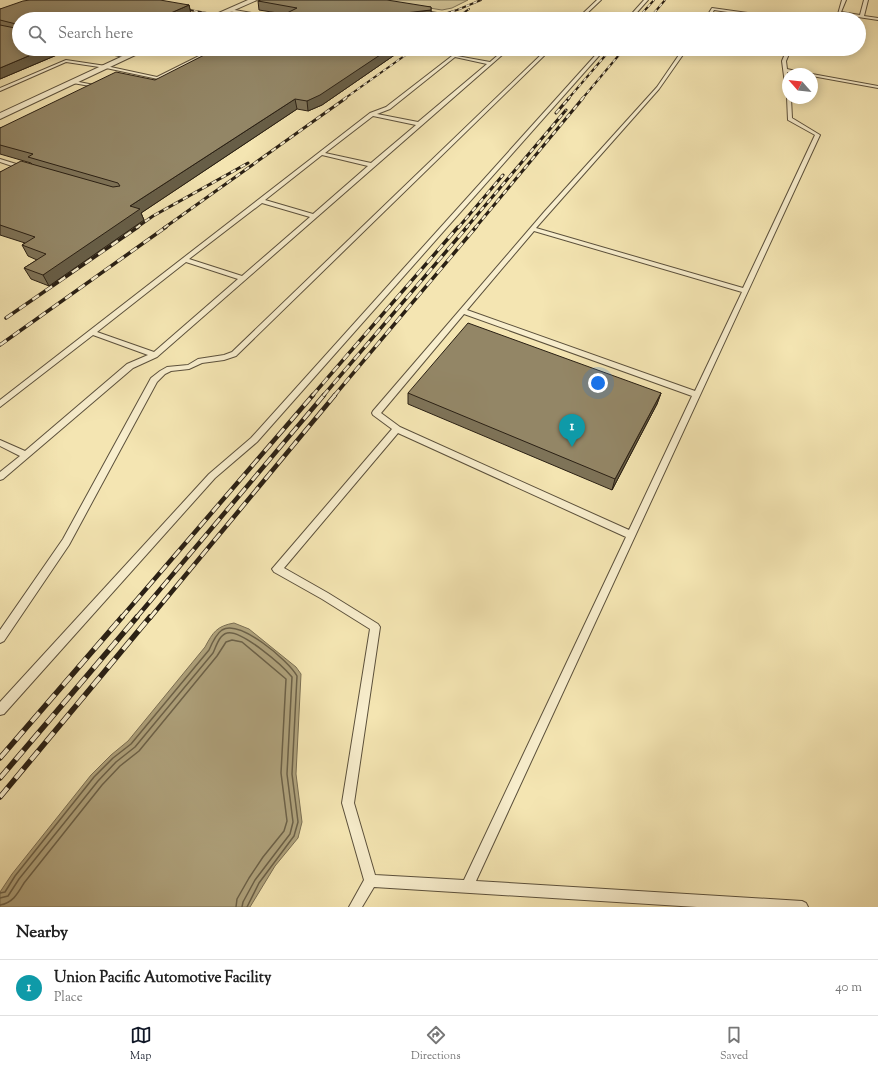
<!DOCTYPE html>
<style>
:root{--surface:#fff;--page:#f6f6f6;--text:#222;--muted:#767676;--line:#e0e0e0;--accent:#111827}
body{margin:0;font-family:"Sorts Mill Goudy",serif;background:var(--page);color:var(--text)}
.compass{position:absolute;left:782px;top:68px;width:36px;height:36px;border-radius:50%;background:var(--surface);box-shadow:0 2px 10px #0003;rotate:297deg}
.you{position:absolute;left:598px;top:383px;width:14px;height:14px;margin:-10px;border:3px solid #fff;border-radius:50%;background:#1a73e8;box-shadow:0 0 0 6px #1a73e833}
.badge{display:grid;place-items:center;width:26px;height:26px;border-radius:50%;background:var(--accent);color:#fff;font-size:13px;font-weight:700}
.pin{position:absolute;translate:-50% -33px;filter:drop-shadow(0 1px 2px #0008)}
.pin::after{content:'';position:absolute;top:21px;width:14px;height:12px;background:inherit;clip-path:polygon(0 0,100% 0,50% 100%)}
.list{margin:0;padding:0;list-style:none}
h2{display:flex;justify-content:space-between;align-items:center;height:52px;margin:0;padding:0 16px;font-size:17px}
h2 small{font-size:13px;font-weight:400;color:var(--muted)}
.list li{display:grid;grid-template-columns:26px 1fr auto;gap:12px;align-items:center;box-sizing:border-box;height:56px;padding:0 16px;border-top:1px solid var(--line)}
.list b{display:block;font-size:15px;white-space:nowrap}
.list p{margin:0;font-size:13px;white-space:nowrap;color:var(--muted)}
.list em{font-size:13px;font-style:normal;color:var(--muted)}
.icon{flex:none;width:22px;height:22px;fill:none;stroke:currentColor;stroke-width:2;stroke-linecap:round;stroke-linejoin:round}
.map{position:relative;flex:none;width:878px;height:907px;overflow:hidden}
.search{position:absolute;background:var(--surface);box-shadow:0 2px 10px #0003;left:12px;right:12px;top:12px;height:44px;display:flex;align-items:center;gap:10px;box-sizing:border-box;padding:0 14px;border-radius:22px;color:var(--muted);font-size:15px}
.sheet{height:108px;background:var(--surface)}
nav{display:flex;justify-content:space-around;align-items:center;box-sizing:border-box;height:56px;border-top:1px solid var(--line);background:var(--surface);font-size:11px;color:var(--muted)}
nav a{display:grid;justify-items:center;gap:2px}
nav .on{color:var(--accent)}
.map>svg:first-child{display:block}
</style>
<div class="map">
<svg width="878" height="907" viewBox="0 0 878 907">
<rect width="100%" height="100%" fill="#f4e5b2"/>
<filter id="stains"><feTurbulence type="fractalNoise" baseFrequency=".005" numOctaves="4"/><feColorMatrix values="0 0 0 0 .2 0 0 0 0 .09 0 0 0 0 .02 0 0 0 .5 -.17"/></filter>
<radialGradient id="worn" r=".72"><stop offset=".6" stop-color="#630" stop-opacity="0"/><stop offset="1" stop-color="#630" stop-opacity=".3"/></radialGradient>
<path fill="#d2c497" stroke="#7e7256" d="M 378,0 L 468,0 L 452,8 L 442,10 Z"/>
<path fill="#afa27c" stroke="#7a6e52" d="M 234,623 L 249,629 L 296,667 L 301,674 L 296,774 L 302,822 L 298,838 L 275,866 L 250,907 L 0,907 L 0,892 L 12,874 L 91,775 L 111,755 L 128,741 L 205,647 C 213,632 217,626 234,623 Z"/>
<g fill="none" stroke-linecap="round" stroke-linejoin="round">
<path stroke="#6c6148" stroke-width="1.5" d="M 0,893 L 5,892 L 15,876 L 94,777 L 113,758 L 131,744 L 209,650 C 212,643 216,634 222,630 C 240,619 289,661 297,676 L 292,774 L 298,822 L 294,836 L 259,883 L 247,907
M 0,898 L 8,896 L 19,879 L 98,781 L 116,762 L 135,747 L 213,653 C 216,647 219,635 227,633 C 241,629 283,666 292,677 L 287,774 L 293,822 L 290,834 L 255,880 L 243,902 L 242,907
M 0,905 C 13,903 18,893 24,883 L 102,785 L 120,766 L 139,751 L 217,656 L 226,642 L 232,640 L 242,642 L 286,679 L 281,773 L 287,821 L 284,831 L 263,857 L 249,878 L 237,899 L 236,907"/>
<defs>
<path id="lane" d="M 597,0 L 601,0 L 581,19 L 577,19 Z
M 644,0 L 648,0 L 631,19 L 627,19 Z
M 842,0 L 846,0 L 841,12 L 860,15 L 864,0 L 868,0 L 864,16 L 878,18 L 878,20 L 838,14 Z
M 712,8 L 783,18 L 785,19 L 776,19 L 714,10 L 709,19 L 705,19 Z
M 229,9 L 280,18 L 282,19 L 274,19 L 228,11 Z
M 421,10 L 437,13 L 443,17 L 441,19 L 437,19 L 439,17 L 435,15 L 420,12 Z
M 502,18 L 513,19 L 500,19 Z
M 88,49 L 95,49 L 130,57 L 128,58 Z
M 213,49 L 218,49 L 158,79 L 106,68 L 66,62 L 0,91 L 0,88 L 66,60 L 106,66 L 157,77 Z
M 461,49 L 465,49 L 457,56 L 490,62 L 505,49 L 509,49 L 157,357 L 133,368 L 3,479 L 0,480 L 0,472 L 20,456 L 0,446 L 0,440 L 25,451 L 127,364 L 148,355 L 93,335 L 0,407 L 0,400 L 370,113 L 386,107 ZM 455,57 L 487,64 L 418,122 L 377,114 L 390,109 ZM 373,116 L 416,125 L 371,163 L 325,153 ZM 322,155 L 368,166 L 313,214 L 265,200 ZM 262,203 L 310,217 L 242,276 L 189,259 ZM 186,262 L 238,279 L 154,352 L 97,332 Z
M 547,49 L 551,49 L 236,356 L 224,360 L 202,363 L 189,369 L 171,371 L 165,374 L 157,382 L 69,545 L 4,641 L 0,643 L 0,630 L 63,539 L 151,378 L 160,371 L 167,367 L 188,365 L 198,359 L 224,355 L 232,352 Z
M 601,49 L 605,49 L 257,442 L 215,478 L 4,714 L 0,715 L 0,702 L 209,474 L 251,438 Z
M 683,49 L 687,49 L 659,89 L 536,228 L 743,288 L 815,135 L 788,120 L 787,97 L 791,98 L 792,118 L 820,135 L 476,881 L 802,901 L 806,903 L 808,907 L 697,907 L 374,887 L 362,907 L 349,907 L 364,880 L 342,803 L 370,629 L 322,599 L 274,572 L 272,569 L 392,429 L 373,415 L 372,413 L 373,411 L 545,211 L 657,87 ZM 534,231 L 742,292 L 695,391 L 467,310 ZM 464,314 L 692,396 L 629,530 L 400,427 L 381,413 ZM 398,433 L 626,537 L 464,880 L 375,875 L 354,803 L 380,627 L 378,624 L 328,593 L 284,568 Z
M 787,49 L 791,49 L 786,61 L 787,69 L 809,74 L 787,72 L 788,92 L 786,91 L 782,61 Z
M 811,74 L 812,74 L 878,86 L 878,88 L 812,76 Z
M 74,81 L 94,85 L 96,86 L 90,89 L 88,88 L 90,86 L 73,83 Z
M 0,159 L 26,167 L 27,168 L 24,170 L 0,162 Z"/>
<path id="street" d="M 248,0 L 257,0 L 214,19 L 205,19 Z
M 138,49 L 148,49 L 0,119 L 0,113 Z"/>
</defs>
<use href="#lane" stroke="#5c513c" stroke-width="2"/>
<use href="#street" stroke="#5c513c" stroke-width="2"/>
<use href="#lane" fill="#f8eecd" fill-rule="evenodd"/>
<use href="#street" fill="#f8eecd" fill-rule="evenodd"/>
<defs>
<path id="rail-far4" d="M 178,8 L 241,19
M 428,19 L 457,10 L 481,0
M 455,19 L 469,9
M 637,19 L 654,0
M 649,19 L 665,0
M 344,99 L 414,49
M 568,99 L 611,49
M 582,99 L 624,49"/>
<path id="rail-far3" d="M 556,113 L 569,98
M 136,228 L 153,216 L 248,163
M 164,228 L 346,98
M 458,228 L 503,175
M 466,228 L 566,110
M 475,228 L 583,98"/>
<path id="rail-far2" d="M 6,318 L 138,227
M 0,345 L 166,227
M 312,396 L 458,227
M 323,396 L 467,227
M 334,396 L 476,227"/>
<path id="rail-far1" d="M 121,618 L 313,395
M 136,618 L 324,395
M 150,618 L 335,395"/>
<path id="rail" d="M 0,758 L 122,617
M 0,778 L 137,617
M 0,797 L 150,617"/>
</defs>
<use href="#rail-far4" stroke="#2a2014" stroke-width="2"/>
<use href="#rail-far3" stroke="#2a2014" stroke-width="3"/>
<use href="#rail-far2" stroke="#2a2014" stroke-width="3.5"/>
<use href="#rail-far1" stroke="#2a2014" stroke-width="4.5"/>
<use href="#rail" stroke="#2a2014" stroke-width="5.5"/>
<use href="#rail-far4" stroke="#f8eecd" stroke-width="1.5" stroke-dasharray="4" stroke-linecap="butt"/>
<use href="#rail-far3" stroke="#f8eecd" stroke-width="2" stroke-dasharray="5.5" stroke-linecap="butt"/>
<use href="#rail-far2" stroke="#f8eecd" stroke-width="2.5" stroke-dasharray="8" stroke-linecap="butt"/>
<use href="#rail-far1" stroke="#f8eecd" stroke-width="3" stroke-dasharray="10" stroke-linecap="butt"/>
<use href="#rail" stroke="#f8eecd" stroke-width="4" stroke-dasharray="12" stroke-linecap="butt"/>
</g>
<path fill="#7e7358" stroke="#2a2014" d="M 258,1 L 431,7 L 431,19 L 284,14 L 259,10 Z
M 189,5 L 191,14 L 180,19 L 19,19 L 19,49 L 71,49 L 0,79 L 0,9 Z
M 396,54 L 322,105 L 308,111 L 297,109 L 141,213 L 144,220 L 49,286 L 31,279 L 24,268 L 37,260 L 28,256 L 22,245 L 25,243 L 0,235 L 0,172 L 32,164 L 31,163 L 0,154 L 0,128 L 155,80 Z
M 408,393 L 661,393 L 657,404 L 612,490 L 408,404 Z"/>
<path fill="#675e47" stroke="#2a2014" d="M 189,5 L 191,14 L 180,19 L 157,19 Z
M 431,10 L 431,19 L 353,19 Z
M 45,49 L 71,49 L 0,79 L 0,68 Z
M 389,49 L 396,49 L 396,54 L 322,105 L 308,111 L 307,101 Z
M 295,99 L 297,109 L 141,213 L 144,220 L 49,286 L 43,275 L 130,206 Z
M 661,393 L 657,404 L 612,490 L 615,479 Z"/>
<path fill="#938666" stroke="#2a2014" d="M 30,0 L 160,0 L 189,5 L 157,19 L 19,19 L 19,49 L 45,49 L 0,68 L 0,25 L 15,28 L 17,27 L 16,24 L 0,20 L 0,9 L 23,1 Z
M 261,0 L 387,0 L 431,7 L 431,10 L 353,19 L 275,19 L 297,8 L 258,1 Z
M 216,49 L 389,49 L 320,95 L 307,101 L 295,99 L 130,206 L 140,209 L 43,275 L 24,268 L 46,254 L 22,245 L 35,237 L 0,225 L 0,172 L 21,161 L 113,187 L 120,186 L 118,183 L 28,157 L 33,154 L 0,145 L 0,128 L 116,72 L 155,80 Z
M 468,323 L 661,393 L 615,479 L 408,393 Z"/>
<rect width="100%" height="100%" filter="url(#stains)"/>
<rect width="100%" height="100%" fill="url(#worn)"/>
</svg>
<svg class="compass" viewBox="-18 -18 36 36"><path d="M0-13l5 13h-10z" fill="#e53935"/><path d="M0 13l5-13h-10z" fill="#767676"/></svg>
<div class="you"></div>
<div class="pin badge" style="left:572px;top:447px;background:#0f9aa8">1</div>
<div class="search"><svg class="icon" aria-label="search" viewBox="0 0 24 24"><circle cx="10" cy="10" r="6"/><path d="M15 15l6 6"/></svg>Search here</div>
</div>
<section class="sheet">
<h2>Nearby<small></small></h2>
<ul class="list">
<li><span class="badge" style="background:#0f9aa8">1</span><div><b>Union Pacific Automotive Facility</b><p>Place</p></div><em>40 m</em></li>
</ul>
</section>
<nav>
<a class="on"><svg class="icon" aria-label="map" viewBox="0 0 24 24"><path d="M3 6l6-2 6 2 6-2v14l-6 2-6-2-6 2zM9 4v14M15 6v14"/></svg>Map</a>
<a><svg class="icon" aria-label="directions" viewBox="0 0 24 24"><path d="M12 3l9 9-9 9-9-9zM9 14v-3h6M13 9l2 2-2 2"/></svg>Directions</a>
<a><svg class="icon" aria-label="saved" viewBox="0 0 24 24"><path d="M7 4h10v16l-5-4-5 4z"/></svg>Saved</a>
</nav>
